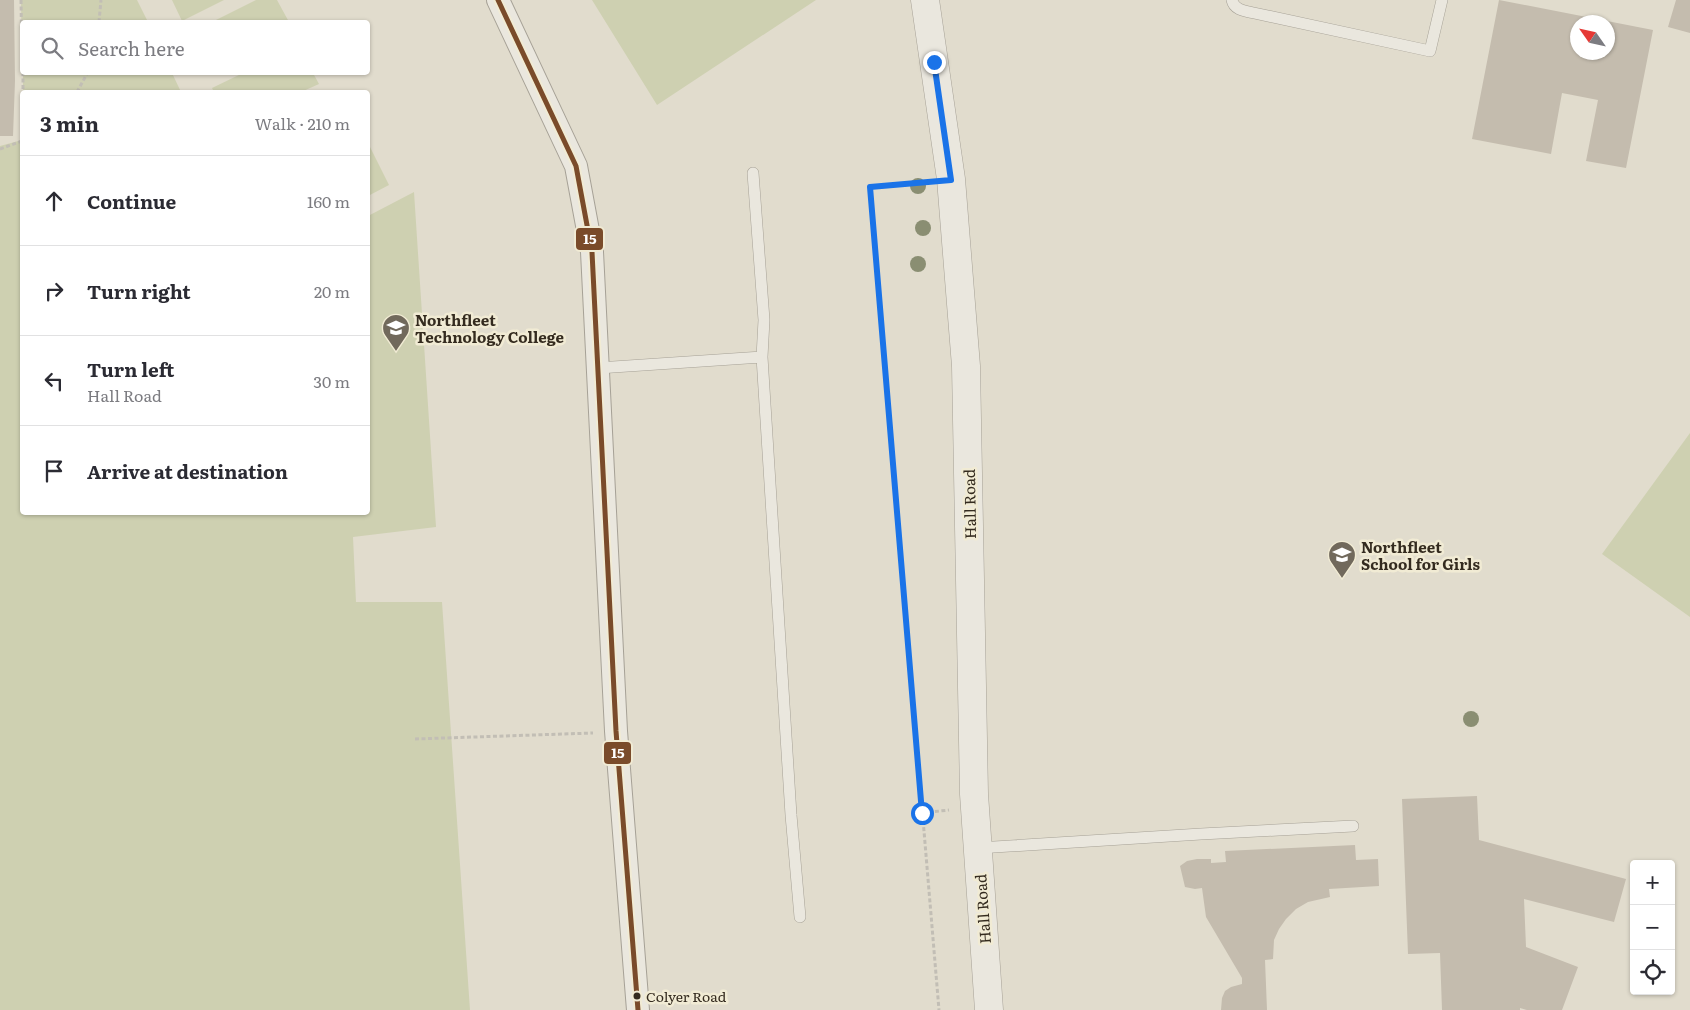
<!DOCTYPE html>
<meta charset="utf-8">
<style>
:root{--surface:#fff;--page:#f2f2f3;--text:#2b2b33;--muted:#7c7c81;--line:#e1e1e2}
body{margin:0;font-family:Literata,serif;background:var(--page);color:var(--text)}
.controls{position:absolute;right:15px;bottom:15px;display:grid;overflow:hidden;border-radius:5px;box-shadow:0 1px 4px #0004}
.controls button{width:45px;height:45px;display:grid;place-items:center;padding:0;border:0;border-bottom:1px solid var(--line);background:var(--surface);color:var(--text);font:25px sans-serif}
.compass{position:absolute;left:1570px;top:15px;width:45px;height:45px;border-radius:50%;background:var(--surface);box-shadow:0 1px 4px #0004;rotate:304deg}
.stop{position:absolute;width:15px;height:15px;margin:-11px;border:4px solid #1a73e8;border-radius:50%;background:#fff}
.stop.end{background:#1a73e8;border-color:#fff;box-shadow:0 1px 5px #0008}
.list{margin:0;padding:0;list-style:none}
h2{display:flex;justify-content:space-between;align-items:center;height:65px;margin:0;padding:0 20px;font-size:21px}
h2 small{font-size:16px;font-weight:400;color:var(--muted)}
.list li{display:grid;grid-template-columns:32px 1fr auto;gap:15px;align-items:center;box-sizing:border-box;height:90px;padding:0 20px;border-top:1px solid var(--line)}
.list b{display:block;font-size:19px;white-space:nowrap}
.list p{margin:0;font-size:16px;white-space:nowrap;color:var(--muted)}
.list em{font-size:16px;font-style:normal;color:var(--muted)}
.icon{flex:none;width:28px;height:28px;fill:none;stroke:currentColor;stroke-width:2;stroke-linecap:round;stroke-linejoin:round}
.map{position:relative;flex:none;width:1690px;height:1010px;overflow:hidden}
.search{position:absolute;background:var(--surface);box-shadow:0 1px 4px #0004;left:20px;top:20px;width:350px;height:55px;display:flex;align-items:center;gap:12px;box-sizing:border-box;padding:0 18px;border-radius:5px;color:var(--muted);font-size:19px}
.panel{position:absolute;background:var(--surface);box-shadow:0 1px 4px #0004;left:20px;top:90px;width:350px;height:425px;border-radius:5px}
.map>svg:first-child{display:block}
</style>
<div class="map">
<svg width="1690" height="1010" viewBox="0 0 1690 1010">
<rect width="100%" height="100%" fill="#e1dccd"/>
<path fill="#ced0b1" d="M 21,0 L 137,0 L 148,22 L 22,22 L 22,67 Z
M 172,0 L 224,0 L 182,21 Z
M 256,0 L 277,0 L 289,22 L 212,22 Z
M 592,0 L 816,0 L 657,105 Z
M 23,73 L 172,73 L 181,92 L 23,92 Z
M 243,73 L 313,73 L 319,84 L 301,92 L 214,92 L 212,88 Z
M 22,140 L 22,512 L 368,512 L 368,216 L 414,192 L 436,527 L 353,537 L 356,602 L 442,602 L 470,1010 L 0,1010 L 0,146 Z
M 368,143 L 389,185 L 368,196 Z
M 1690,433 L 1690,617 L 1602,554 Z"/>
<path fill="#c4bcae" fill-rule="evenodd" d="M 0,0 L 14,0 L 15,81 L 13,136 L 0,136 Z
M 1499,0 L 1653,30 L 1626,168 L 1586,161 L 1598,100 L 1562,93 L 1551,154 L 1472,139 ZM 1578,22 L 1608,22 L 1608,52 L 1578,52 Z
M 1676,0 L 1690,0 L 1690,33 L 1668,27 Z
M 1477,796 L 1479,840 L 1626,879 L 1614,922 L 1524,899 L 1526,947 L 1578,967 L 1562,1010 L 1527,1010 L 1520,1008 L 1520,1010 L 1442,1010 L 1440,953 L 1408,954 L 1402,799 Z
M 1355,845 L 1356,860 L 1378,859 L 1379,886 L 1329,889 L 1330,897 L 1308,902 L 1296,909 L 1286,919 L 1279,929 L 1274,940 L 1273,959 L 1265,960 L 1267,1010 L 1221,1010 L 1222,998 L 1225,991 L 1231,987 L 1242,984 L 1242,978 L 1206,917 L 1202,888 L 1195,889 L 1185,887 L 1180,866 L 1187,861 L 1197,859 L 1211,859 L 1211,863 L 1226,862 L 1225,851 Z"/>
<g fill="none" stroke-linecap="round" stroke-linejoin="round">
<defs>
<path id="service" d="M 1232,0 C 1234,10 1245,11 1254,13 L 1430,51 L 1442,0
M 753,173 L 764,320 L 762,357
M 598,368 L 762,357 L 791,815 L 800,917
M 978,848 L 1201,834 L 1353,826"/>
<path id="minor" d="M 498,0 L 576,166 L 592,252 L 616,731 L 638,1010"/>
<path id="tertiary" d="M 925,0 L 951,179 L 966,366 L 974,794 L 989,1010"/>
</defs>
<use href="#service" stroke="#a6a196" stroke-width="12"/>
<use href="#minor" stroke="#a6a196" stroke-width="24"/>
<use href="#tertiary" stroke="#a6a196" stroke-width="29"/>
<path stroke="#c2beb5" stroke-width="3" stroke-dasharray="4 2.5" stroke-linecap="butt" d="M 21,0 L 22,67
M 99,22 L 101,0
M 23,72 L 23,92
M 77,92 L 88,72
M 0,149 L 22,141
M 923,182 L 870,187 L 939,1010
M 415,739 L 593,733
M 922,813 L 949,810"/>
<use href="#service" stroke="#eae7de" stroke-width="11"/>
<use href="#minor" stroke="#eae7de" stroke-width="22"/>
<use href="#tertiary" stroke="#eae7de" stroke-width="28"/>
<defs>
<path id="bus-1" d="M 498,0 L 576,166 L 592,252 L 616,731 L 638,1010"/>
</defs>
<use href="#bus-1" stroke="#f1ebd4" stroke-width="9"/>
<use href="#bus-1" stroke="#7a4b2a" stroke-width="5"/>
</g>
<g fill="#8a8e72">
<circle cx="918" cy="186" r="8"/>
<circle cx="923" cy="228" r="8"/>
<circle cx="918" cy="264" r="8"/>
<circle cx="1471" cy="719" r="8"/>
</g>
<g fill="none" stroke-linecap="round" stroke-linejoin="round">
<path stroke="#1a73e8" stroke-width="6" d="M 922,813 L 870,187 L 951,180 L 934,62"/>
</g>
<defs>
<symbol id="school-pin" viewBox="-11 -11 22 30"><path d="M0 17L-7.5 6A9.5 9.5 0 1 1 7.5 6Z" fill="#71695c" stroke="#f1ebd4"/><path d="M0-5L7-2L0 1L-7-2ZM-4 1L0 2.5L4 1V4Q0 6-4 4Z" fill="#fff"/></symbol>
</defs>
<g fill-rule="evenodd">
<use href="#school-pin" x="380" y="312" width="32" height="43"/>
<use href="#school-pin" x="1326" y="539" width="32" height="43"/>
</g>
<circle fill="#342b1f" stroke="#f1ebd4" stroke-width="2" cx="637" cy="996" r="4.5"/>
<g text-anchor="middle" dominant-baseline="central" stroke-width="5" stroke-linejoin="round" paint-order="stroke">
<g font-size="14" fill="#342b1f" stroke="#f1ebd4" text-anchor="start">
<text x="646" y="996">Colyer Road</text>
</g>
<g font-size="15" font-weight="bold" fill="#342b1f" stroke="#f1ebd4" text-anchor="start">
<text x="415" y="319">Northfleet<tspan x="415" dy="17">Technology College</tspan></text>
<text x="1361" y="546">Northfleet<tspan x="1361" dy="17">School for Girls</tspan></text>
</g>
<g font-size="15" fill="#342b1f" stroke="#f1ebd4">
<text transform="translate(969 504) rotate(-91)">Hall Road</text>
<text transform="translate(982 909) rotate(-94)">Hall Road</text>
</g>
</g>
<g stroke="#f1ebd4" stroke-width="2">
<rect x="575" y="227" width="29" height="24" rx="5" fill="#7a4b2a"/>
<rect x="603" y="741" width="29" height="24" rx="5" fill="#7a4b2a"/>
</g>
<g font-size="14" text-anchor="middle" font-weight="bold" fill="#fff">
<text x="590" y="244">15</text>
<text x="618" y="758">15</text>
</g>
</svg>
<div class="controls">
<button>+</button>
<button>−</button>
<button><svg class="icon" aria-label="locate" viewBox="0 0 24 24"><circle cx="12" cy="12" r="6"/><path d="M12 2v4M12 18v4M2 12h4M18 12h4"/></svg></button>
</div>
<svg class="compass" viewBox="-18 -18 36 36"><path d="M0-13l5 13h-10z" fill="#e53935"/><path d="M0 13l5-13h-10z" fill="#7c7c81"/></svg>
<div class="stop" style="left:922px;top:813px"></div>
<div class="stop end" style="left:934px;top:62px"></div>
<div class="search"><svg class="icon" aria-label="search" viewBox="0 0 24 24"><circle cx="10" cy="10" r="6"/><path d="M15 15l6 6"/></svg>Search here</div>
<section class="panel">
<h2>3 min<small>Walk · 210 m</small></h2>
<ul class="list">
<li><svg class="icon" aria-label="ahead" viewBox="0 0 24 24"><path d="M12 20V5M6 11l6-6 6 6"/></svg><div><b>Continue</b></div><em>160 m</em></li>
<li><svg class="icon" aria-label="right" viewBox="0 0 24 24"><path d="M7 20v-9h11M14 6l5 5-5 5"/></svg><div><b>Turn right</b></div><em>20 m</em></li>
<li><svg class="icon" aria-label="left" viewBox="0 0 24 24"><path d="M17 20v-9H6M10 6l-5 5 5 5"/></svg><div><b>Turn left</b><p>Hall Road</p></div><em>30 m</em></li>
<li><svg class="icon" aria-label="arrive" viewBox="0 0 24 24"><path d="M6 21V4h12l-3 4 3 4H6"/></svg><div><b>Arrive at destination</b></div></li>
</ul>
</section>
</div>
